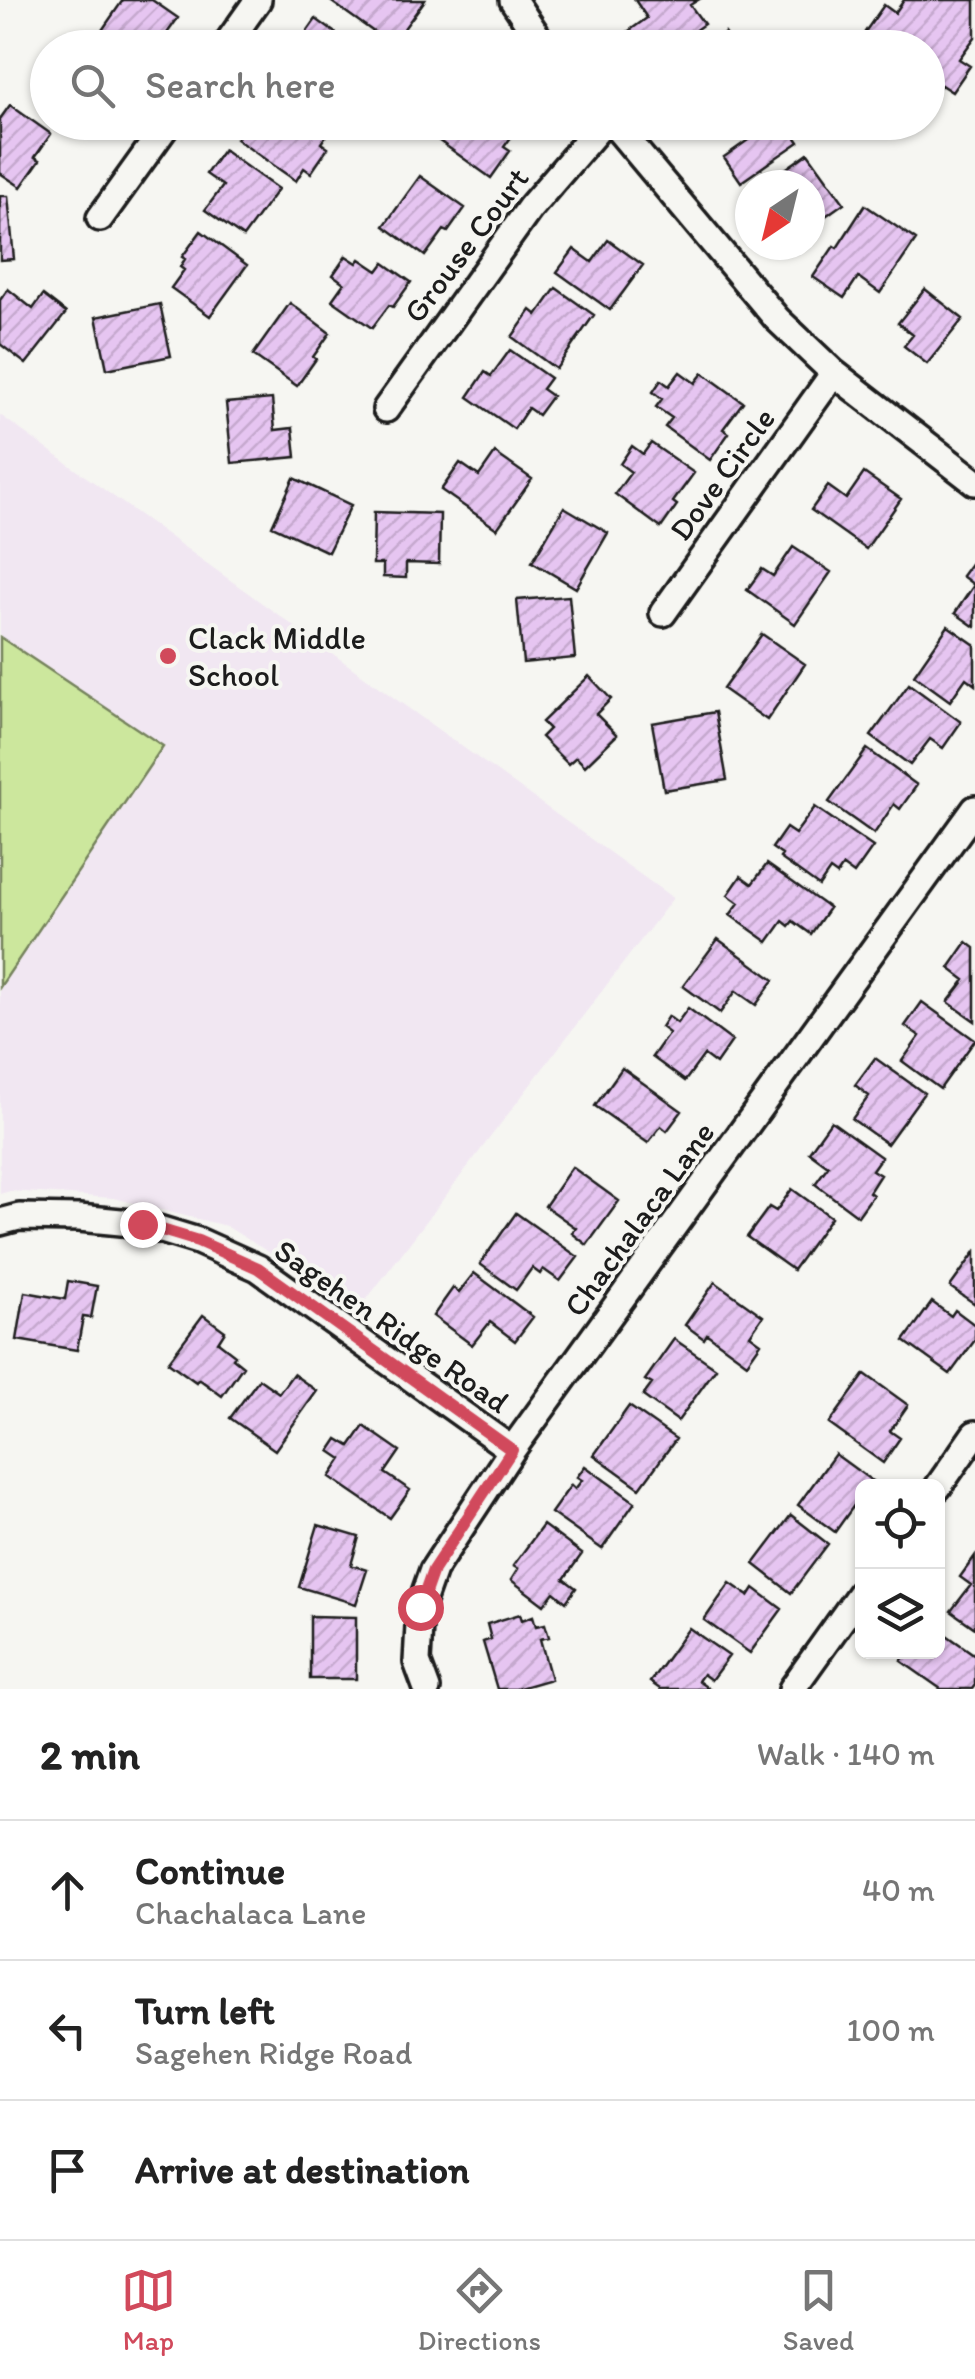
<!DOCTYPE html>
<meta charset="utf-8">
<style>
:root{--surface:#fff;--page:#f6f6f6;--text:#222;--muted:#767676;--line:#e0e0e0;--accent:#d1495b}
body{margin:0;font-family:Itim,sans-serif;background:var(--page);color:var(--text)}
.controls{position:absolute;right:30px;bottom:30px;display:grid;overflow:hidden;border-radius:15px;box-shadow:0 2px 8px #0004}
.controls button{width:90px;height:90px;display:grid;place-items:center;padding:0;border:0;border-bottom:2px solid var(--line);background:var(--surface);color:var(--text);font:50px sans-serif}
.compass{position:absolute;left:735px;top:170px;width:90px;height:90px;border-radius:50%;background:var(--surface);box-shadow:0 2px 8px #0004;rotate:215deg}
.stop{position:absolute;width:30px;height:30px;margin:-22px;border:8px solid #d1495b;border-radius:50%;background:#fff}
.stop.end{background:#d1495b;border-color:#fff;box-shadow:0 2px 10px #0008}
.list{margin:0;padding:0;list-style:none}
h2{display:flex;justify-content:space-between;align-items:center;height:130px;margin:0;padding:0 40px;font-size:42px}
h2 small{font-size:32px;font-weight:400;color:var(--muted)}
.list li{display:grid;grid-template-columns:65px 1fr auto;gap:30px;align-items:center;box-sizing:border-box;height:140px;padding:0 40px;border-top:2px solid var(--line)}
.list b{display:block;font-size:38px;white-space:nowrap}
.list p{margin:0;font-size:32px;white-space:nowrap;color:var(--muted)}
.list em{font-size:32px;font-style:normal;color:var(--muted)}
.icon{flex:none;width:55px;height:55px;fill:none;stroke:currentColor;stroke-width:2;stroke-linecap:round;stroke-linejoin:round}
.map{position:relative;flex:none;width:975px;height:1689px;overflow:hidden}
.search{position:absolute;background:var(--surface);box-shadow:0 2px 8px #0004;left:30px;right:30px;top:30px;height:110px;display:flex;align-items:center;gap:25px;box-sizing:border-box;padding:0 35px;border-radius:55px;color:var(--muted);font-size:38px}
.sheet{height:550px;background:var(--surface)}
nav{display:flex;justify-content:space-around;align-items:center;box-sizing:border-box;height:140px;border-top:2px solid var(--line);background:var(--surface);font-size:28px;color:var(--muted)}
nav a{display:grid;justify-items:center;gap:5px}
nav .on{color:var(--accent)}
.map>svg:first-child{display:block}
</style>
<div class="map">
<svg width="975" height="1689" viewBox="0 0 975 1689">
<defs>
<pattern id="building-hatch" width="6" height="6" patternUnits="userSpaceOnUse" patternTransform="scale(2.5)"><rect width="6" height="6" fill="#e6c5f1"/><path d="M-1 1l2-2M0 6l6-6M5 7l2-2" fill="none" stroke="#c5a9ce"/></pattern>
</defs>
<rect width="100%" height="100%" fill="#f6f6f2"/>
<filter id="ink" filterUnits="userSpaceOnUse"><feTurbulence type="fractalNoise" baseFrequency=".01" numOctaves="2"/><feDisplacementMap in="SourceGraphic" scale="20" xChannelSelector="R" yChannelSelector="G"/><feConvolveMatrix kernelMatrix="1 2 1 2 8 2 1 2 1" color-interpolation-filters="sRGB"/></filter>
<g filter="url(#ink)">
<path fill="#f1e7f2" d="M 0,415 L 673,898 L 360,1308 L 226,1226 L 113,1198 L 10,1191 L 0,1194 Z"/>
<path fill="#cce79d" stroke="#74825c" stroke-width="2.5" d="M 0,637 L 163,746 L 0,987 Z"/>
<path fill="url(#building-hatch)" stroke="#1c1c1c" stroke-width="2.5" d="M 123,0 L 152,0 L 178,18 L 158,46 L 154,43 L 151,48 L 109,48 L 96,39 Z
M 329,0 L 425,0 L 392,45 Z
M 635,0 L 698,0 L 690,5 L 704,24 L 670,48 L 605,48 L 647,18 Z
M 904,0 L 975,0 L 975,37 L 959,59 L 970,66 L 952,92 L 941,85 L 938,89 L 928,82 L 928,48 L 880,48 L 875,44 L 877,41 L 865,32 L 884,5 L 895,13 Z
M 316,19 L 356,48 L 300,48 L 302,45 L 299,43 Z
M 725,33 L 736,48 L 705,48 Z
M 10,105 L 51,134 L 35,157 L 40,160 L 21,187 L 0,173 L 0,119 Z
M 247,122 L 326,122 L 332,127 L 321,143 L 328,148 L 311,173 L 304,168 L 296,181 L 236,139 Z
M 522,122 L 504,147 L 510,151 L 491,178 L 435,138 L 446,122 Z
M 741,122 L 785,122 L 799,142 L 741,182 L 724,157 L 751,138 Z
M 223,150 L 278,189 L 243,237 L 205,210 L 223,186 L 206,174 Z
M 808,153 L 844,203 L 810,227 L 810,185 L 763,185 Z
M 420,176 L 465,208 L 448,232 L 444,230 L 425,256 L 384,226 Z
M 0,196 L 8,196 L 14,259 L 0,260 Z
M 865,205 L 916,240 L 880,293 L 858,277 L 844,298 L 813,277 L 834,246 L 837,248 Z
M 201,231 L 247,265 L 210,316 L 171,288 L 184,270 L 180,267 L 185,259 L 182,257 Z
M 608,240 L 643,265 L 610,310 L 557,272 L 574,249 L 592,262 Z
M 346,256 L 357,263 L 360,259 L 378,271 L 384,263 L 411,282 L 393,307 L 389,305 L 372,328 L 332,300 L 344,283 L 333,275 Z
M 556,288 L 594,315 L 556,369 L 512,337 L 531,310 L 537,315 Z
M 8,289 L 33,309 L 43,295 L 66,313 L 26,364 L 0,344 L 0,300 Z
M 925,289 L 963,319 L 927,364 L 904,346 L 913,335 L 898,323 Z
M 290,303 L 330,333 L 313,357 L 316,359 L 297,386 L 253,355 Z
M 160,304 L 171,356 L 107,369 L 96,317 Z
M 510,350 L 550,378 L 542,389 L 552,396 L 538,415 L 528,408 L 514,429 L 468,397 L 485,372 L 491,376 Z
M 680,372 L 695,383 L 703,373 L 743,402 L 723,429 L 729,433 L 710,460 L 665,427 L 672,418 L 656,407 L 662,399 L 653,392 L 661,380 L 669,386 Z
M 272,399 L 275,430 L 293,428 L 296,457 L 232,463 L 226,403 Z
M 651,443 L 694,473 L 673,502 L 677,505 L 661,528 L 615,494 L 631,472 L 620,464 L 632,446 L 643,454 Z
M 495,453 L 532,479 L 497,529 L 441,490 L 460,463 L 479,476 Z
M 864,473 L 901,499 L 866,549 L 811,510 L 828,486 L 846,499 Z
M 294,478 L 351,505 L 328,552 L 272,526 Z
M 564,507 L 608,533 L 576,588 L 532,562 Z
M 374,512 L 440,514 L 439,564 L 406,563 L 406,578 L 383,577 L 383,564 L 373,564 Z
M 793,547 L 831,572 L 795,624 L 747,590 L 762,569 L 773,576 Z
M 975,558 L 975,627 L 955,613 L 974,585 L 962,576 Z
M 569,596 L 575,658 L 523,663 L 517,600 Z
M 948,626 L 975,645 L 975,685 L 966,678 L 950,701 L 914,675 Z
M 762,634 L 805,664 L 767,720 L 723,689 Z
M 589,676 L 611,699 L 596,714 L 617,735 L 585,766 L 576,757 L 568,764 L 541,737 L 549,729 L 542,722 Z
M 909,684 L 961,722 L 943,748 L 930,739 L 910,765 L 871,736 Z
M 715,712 L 727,780 L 664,790 L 652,723 Z
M 867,749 L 917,785 L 900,809 L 894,804 L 874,834 L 829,802 Z
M 815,807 L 873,847 L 854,874 L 843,866 L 837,875 L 830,870 L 819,886 L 780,858 L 782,855 L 772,848 L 786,828 L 795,834 Z
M 767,864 L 829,908 L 811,934 L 793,921 L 789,926 L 783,921 L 768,942 L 730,915 L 739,903 L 728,895 L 741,876 L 752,884 Z
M 718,939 L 774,980 L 756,1005 L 736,991 L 720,1013 L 683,986 Z
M 967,942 L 975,948 L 975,1021 L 948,1002 L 965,980 L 949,968 Z
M 922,1002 L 975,1040 L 940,1089 L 902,1061 L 920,1036 L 905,1026 Z
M 688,1008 L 732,1041 L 716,1064 L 704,1055 L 685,1081 L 652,1057 L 669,1033 L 661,1027 L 668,1016 L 677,1023 Z
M 875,1058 L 924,1093 L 887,1144 L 852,1119 L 869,1096 L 855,1085 Z
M 622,1068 L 682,1111 L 667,1131 L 661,1126 L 648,1143 L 595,1106 Z
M 831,1121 L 881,1157 L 872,1170 L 880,1175 L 869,1192 L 873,1195 L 858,1216 L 815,1184 L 828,1166 L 809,1152 Z
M 572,1167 L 619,1201 L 587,1245 L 572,1233 L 576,1228 L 545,1206 Z
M 792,1189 L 831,1217 L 793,1270 L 747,1237 L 769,1207 L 776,1211 Z
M 516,1213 L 578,1257 L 560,1281 L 543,1269 L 540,1274 L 532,1268 L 516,1290 L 480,1264 Z
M 975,1252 L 975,1304 L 950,1287 Z
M 474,1273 L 533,1317 L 515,1341 L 490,1322 L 472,1345 L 433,1316 L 453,1288 L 459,1292 Z
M 68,1281 L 97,1286 L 91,1318 L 83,1317 L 77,1350 L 17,1340 L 25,1292 L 65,1299 Z
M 715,1282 L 763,1316 L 750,1335 L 761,1343 L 747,1363 L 707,1334 L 704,1339 L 685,1325 Z
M 932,1302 L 951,1316 L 955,1310 L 975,1325 L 975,1340 L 950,1374 L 904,1341 Z
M 203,1315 L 225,1331 L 218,1342 L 235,1355 L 233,1358 L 243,1366 L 222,1396 L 199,1379 L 196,1382 L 168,1362 Z
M 674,1339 L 716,1368 L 678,1421 L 643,1396 L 652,1384 L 645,1380 Z
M 293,1374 L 317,1391 L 275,1450 L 230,1418 L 259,1379 L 279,1393 Z
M 865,1374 L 908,1405 L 890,1431 L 900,1438 L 883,1463 L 829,1424 Z
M 629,1406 L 676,1439 L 640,1488 L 594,1455 Z
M 364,1426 L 400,1451 L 385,1473 L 410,1490 L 390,1518 L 330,1477 L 342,1459 L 330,1451 L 338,1439 L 350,1446 Z
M 835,1454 L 872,1481 L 868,1486 L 862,1486 L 862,1494 L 835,1532 L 798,1505 Z
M 585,1466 L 635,1502 L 602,1549 L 551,1513 L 571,1485 L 575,1489 L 582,1480 L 577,1477 Z
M 791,1515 L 828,1544 L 791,1593 L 754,1564 Z
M 318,1525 L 359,1537 L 351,1565 L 367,1570 L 356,1604 L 299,1587 Z
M 543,1525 L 582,1554 L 564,1579 L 576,1588 L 566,1602 L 554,1592 L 544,1605 L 511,1580 L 518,1569 L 513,1566 Z
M 975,1556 L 975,1628 L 951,1611 L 971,1585 L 960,1577 Z
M 730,1583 L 749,1596 L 754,1588 L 782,1609 L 750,1653 L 704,1620 Z
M 520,1614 L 522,1620 L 533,1616 L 536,1626 L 545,1624 L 549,1637 L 540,1639 L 551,1679 L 516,1689 L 497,1689 L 483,1642 L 491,1639 L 487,1624 Z
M 310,1616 L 356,1617 L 356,1679 L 310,1679 Z
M 689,1628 L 729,1656 L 711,1680 L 703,1674 L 698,1681 L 709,1689 L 660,1689 L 650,1682 Z
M 938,1629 L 975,1655 L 975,1685 L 972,1689 L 941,1689 L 901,1661 L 908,1652 L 938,1652 Z"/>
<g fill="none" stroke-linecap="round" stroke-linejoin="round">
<defs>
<path id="minor" d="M 513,0 L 545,48
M 224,48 L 258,0
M 612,122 L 777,319 L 834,373 L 975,482
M 100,218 L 169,122
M 386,409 L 530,208 L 604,122
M 663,613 L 834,373
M 0,1222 L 19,1217 L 79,1218 L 142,1224 L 198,1241 L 258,1268 L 512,1450
M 938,1487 L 975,1434
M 427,1689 L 417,1662 L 420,1607 L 433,1570 L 512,1450 L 975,809
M 792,1689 L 862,1591"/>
</defs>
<use href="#minor" stroke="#1c1c1c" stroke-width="32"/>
<use href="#minor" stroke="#f6f6f2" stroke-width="25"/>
</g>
</g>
<g fill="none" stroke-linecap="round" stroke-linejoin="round" filter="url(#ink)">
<path stroke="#d1495b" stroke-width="12" d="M 142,1224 L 198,1241 L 258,1268 L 512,1450 L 433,1570 L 420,1607"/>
</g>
<circle fill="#d1495b" stroke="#f6f6f2" stroke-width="4" cx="168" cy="656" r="10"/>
<g text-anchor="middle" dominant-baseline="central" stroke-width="8" stroke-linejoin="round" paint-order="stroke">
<g font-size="32" fill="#1c1c1c" stroke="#f6f6f2">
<text transform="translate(466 245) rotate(-53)">Grouse Court</text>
<text transform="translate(722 474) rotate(-54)">Dove Circle</text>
<text transform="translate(639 1219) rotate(-54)">Chachalaca Lane</text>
<text transform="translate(392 1326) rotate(35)">Sagehen Ridge Road</text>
</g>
<g font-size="32" fill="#1c1c1c" stroke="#f6f6f2" text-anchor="start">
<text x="188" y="638">Clack Middle<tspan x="188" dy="37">School</tspan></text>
</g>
</g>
</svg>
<div class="controls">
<button><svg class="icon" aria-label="locate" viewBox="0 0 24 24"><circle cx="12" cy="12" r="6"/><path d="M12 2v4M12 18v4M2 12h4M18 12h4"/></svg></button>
<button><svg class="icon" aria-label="layers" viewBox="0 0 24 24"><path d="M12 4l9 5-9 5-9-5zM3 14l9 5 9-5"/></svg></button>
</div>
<svg class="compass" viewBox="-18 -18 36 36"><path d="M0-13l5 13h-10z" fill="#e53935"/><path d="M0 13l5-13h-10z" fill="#767676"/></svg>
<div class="stop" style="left:420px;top:1607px"></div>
<div class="stop end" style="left:142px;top:1224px"></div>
<div class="search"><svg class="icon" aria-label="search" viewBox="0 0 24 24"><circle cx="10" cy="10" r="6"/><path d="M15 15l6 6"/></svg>Search here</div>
</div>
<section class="sheet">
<h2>2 min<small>Walk · 140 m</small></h2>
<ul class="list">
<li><svg class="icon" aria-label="ahead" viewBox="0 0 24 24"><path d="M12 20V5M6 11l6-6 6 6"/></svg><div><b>Continue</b><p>Chachalaca Lane</p></div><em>40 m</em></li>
<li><svg class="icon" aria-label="left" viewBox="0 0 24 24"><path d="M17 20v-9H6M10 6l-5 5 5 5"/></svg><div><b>Turn left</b><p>Sagehen Ridge Road</p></div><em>100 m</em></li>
<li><svg class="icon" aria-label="arrive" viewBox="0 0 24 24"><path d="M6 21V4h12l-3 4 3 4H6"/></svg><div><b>Arrive at destination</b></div></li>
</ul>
</section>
<nav>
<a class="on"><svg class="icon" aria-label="map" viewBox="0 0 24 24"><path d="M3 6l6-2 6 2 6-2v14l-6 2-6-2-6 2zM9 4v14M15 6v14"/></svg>Map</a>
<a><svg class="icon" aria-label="directions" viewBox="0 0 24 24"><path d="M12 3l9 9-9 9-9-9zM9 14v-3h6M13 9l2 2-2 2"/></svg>Directions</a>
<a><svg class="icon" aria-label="saved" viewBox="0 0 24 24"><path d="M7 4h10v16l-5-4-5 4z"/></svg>Saved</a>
</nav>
